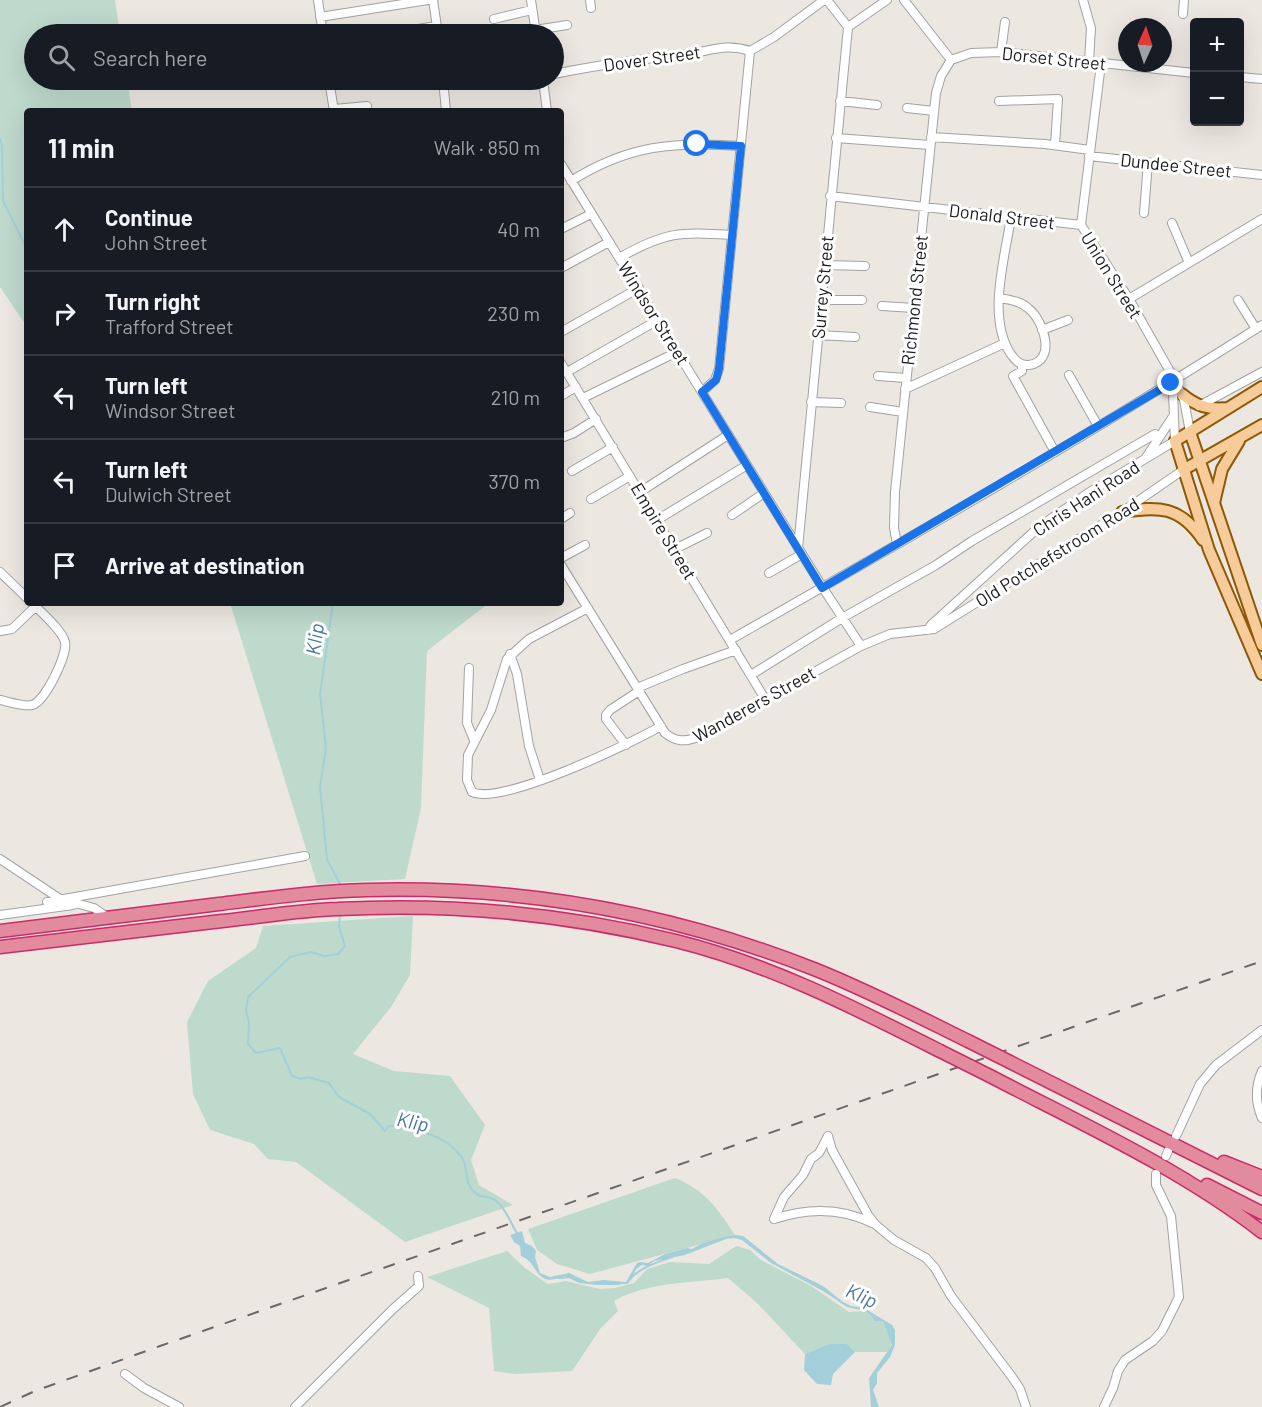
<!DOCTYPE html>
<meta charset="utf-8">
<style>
:root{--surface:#171b24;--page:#242831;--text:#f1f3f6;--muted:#9ea1a6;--line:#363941}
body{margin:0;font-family:Barlow,sans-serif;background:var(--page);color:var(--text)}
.controls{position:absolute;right:18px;top:18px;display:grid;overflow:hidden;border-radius:6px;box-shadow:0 6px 24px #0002}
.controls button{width:54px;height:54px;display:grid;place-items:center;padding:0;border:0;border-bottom:2px solid var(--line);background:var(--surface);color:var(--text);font:30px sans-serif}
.compass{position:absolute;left:1118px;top:18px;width:54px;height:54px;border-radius:50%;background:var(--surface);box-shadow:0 6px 24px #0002;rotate:3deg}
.stop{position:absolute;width:18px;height:18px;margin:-14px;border:4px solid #1a73e8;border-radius:50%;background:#fff}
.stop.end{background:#1a73e8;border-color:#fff;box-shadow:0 2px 6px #0008}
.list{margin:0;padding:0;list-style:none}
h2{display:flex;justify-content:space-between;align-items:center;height:78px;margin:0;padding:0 24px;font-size:26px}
h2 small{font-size:20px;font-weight:400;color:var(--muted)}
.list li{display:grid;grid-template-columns:39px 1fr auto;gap:18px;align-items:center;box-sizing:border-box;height:84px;padding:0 24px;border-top:2px solid var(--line)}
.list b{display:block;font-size:22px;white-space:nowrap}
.list p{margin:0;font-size:20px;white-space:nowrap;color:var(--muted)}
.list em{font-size:20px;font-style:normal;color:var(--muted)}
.icon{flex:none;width:33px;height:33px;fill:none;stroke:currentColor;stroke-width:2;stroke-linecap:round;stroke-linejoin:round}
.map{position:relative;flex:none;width:1262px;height:1407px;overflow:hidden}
.search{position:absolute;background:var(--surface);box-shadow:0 6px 24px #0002;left:24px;top:24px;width:540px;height:66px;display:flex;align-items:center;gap:15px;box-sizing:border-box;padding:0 21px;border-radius:33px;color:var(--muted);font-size:22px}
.panel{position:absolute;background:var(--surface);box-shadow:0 6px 24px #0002;left:24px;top:108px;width:540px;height:498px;border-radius:6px}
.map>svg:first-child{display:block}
</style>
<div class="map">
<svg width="1262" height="1407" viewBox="0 0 1262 1407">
<rect width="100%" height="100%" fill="#ece8e1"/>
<path fill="#bedacc" d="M 0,0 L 115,0 L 120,34 L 34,34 L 34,80 L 127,80 L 132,111 L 27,111 L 27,327 L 0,287 Z
M 230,603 L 489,603 L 427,651 L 421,808 L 405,879 L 317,884 Z
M 413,916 L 410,975 L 391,1007 L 353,1054 L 394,1071 L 450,1076 L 485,1125 L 471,1160 L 479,1185 L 513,1205 L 405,1242 L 296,1162 L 268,1159 L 254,1144 L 210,1130 L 193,1094 L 187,1022 L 208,981 L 256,948 L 263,926 Z
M 675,1178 C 705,1190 718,1209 735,1235 L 590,1274 L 557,1264 L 537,1250 L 528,1229 Z
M 736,1246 L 750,1250 L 761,1260 L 811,1286 L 849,1312 L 865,1311 L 883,1321 L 892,1340 L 891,1347 L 887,1352 L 855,1352 L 847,1344 L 829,1344 L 805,1354 L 757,1303 L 728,1278 C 692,1283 646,1282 614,1301 L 618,1311 L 600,1329 L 572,1371 L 515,1374 L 494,1371 L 489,1308 L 427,1277 L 507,1251 L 525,1268 L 548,1284 L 566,1281 L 600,1289 L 615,1288 L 634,1283 L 647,1269 L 670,1262 L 709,1264 Z"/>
<path fill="#a2cfd9" d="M 522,1231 L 525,1243 L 532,1246 L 536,1251 L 535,1257 L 540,1273 L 550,1277 L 569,1273 L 588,1282 L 604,1280 L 626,1282 L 637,1263 L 640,1262 L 648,1263 L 665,1254 L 687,1248 L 692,1249 L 701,1244 L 720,1238 L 735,1235 L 743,1236 L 778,1264 L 823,1286 L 843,1302 L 851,1306 L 864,1308 L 892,1325 L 895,1330 L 895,1345 L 890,1357 L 877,1373 L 877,1383 L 873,1390 L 879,1407 L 871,1407 L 869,1378 L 892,1345 L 883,1321 L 874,1321 L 872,1316 L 865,1311 L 847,1307 L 823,1291 L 771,1263 L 742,1240 L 734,1238 L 726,1239 L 685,1255 L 654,1261 L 648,1266 L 642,1265 L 636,1269 L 631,1280 L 619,1285 L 597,1285 L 579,1283 L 565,1276 C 533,1289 541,1264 521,1256 L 520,1246 L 514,1242 L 510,1235 Z
M 829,1344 L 847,1344 L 855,1352 L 833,1374 L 831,1385 L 817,1384 L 804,1370 L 805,1354 Z"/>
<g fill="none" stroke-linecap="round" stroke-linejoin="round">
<path stroke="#a2cfd9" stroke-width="2" d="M 0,139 L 2,146 L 3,201 L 27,249
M 333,603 L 320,694 L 326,749 L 320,787 L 327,859 L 342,888
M 340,914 L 339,927 L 345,946 L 338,954 L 324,956 L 311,952 L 290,957 L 248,997 L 246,1010 L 249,1022 L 248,1044 L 256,1053 L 280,1048 L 292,1076 L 301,1079 L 308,1077 L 329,1083 L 339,1097 L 370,1114 L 385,1131 L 389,1126 C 397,1126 400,1129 407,1130 C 411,1132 416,1131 420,1132 C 436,1134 458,1147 464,1162 C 468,1172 465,1184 474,1192 C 480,1198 489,1196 495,1200 C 506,1208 511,1224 518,1235
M 559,1278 L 571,1277
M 620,1283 L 627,1283 C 637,1268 656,1263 672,1257"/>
<defs>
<path id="minor" d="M 318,0 L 323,34
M 433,0 L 438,34
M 531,0 L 536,34
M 590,0 L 591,8
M 827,0 L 848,27
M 904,0 L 951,60
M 1083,0 L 1091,28 L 1089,62
M 1183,14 L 1184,0
M 320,17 L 428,0
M 494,19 L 532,10
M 848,27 L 887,0
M 535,30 L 567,25
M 388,34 L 436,26
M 750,51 L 774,37 L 824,0
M 1001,52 L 1005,22
M 951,60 L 971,53 L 1001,52 L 1194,73
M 1101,64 L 1081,225 L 1129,299 L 1172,375 L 1184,400 L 1190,432
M 554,74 C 598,65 642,59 687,54 C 711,51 726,43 750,51
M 1240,77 L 1262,79
M 329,80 L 334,111
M 443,80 L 446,111
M 543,80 L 547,111
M 840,101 L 877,105
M 999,101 L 1058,99 L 1055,145
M 907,108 L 934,111
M 334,109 L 367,106
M 931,137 L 1045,144 L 1090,150
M 836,138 L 930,145
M 1089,156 L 1262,175
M 561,164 L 823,588 L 861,646
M 571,181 C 628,145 675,141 741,146
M 830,196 L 1081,225
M 1144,213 L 1148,162
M 1172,223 L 1189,263
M 561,229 L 591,214
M 619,258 C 666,231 680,232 732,235
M 824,265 L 865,266
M 561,268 L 609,242
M 999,298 C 1010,300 1021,301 1029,309 C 1044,321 1057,361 1029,365 C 1020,366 1015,360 1010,353 C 987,316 1005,258 1011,217
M 1129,299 L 1262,219
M 821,300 L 862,300
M 1238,300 L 1256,329
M 882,306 L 914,308
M 1042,330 L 1068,320
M 561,332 L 639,288
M 818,335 L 855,337
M 561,363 L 765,699
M 1022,365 L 1022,371 L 1013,376 L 1055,452
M 567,372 L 658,320
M 1069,375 L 1098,426
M 878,376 L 906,378
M 905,389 L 1005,343
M 702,392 L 715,380 L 719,369 L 750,51
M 561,396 L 576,387
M 583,398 L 677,352
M 811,402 L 841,403
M 1199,406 L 1262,372
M 870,407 L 903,412
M 561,438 L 574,433 L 596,419
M 1147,456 L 1172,418
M 572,471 L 613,447
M 640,492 L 728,435
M 591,499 L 630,476
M 732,515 L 764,493
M 561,519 L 570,513
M 657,520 L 747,465
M 897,544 L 894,528 L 895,492 L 936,93 L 941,76 L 951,60
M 798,548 L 848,27
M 675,549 L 707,533
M 561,558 L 585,545
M 561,565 L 665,733 C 676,742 685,742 698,737 L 861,646 L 890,634 L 934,629 L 1122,512 L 1183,470
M 0,572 L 27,598
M 769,573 L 802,554
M 588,608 L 529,639 L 507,659 L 491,710 L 468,755 L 467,780 L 472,792 C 501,806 632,743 661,726
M 928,630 L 931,625 L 1039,527 L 1088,493 L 1175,441 L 1173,393 L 1170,379
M 0,631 L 12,629 L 35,607
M 730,640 C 909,538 1088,436 1262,325
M 510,654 L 517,674 L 529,746 L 540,780
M 469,668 L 467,723 L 474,740
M 751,675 L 842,618 L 936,565 L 972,541 L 1155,434
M 637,688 L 683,669 L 736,650
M 0,700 C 10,702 23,707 32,705 C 45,702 68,654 65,642 C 62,630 41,612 32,603
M 626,745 L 606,719 L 606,715 L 610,710 L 639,691
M 0,859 L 60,899 L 94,908 L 107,917
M 47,902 L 305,856
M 0,915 L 73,905
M 1262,1071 C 1255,1087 1255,1102 1262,1118
M 828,1136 L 832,1150 L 868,1215 L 876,1225 L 894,1240 L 926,1258 L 935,1268 L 951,1296 L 1012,1377 L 1020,1389 L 1026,1407
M 1176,1136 L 1200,1084 L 1216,1065 L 1262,1030
M 1166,1156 L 1168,1151
M 774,1219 C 807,1208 840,1207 872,1223
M 774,1219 L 784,1197 L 803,1175 L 811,1159 L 819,1153 L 828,1136
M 125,1374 L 144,1388 L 179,1407
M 295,1407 L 393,1309 L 419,1286 L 418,1276
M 1104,1407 L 1113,1388 L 1118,1371 L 1125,1360 L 1153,1341 L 1162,1331 L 1179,1297 L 1171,1216 L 1156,1185 L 1156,1174"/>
<path id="major" d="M 1262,387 L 1175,441 L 1209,550 L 1262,674
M 1182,394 C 1196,406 1209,410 1228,408
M 1190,432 L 1262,645
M 1183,470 L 1262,425
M 1214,503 L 1222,469 L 1239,441
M 1122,512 C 1159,506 1180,506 1203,540"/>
<path id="highway" d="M 0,931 C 73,922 146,913 219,904 C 268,898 318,891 368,890 C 521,886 672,913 814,969 C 867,990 917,1016 968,1041
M 0,947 C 74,938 148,930 222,921 C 261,917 300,910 338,909 C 452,903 565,914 676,941 C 769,964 855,1008 940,1051
M 1010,1062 L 1262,1189
M 990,1076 C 1082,1124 1179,1168 1262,1232
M 1224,1162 L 1262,1177
M 1207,1185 L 1262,1213"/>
</defs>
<use href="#minor" stroke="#a2a2a2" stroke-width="10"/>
<use href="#major" stroke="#8c5a06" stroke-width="14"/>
<use href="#highway" stroke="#cd2a69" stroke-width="15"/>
<use href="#minor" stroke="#fff" stroke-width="8"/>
<use href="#major" stroke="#f7cb9a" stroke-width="10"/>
<use href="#highway" stroke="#e28a9e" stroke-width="12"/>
<path stroke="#696969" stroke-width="2" stroke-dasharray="12 12" stroke-linecap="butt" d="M 0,1407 L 35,1391 L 160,1346 L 1262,961"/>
<defs>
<path id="highway-bridge" d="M 968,1041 L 1010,1062
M 940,1051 L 990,1076"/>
</defs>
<use href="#highway-bridge" stroke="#cd2a69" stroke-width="15" stroke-linecap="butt"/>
<use href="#highway-bridge" stroke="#e28a9e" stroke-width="12"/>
</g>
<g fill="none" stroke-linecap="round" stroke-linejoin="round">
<path stroke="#1a73e8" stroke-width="8" d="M 697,144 L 741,146 L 719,369 L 716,380 L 702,392 L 822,588 L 1171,383"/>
</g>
<g text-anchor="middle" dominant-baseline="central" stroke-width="6" stroke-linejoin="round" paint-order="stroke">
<g font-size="18" fill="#1b1b1b" stroke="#fff">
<text transform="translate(652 58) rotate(-8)">Dover Street</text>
<text transform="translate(1054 58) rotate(6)">Dorset Street</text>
<text transform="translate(1176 165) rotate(6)">Dundee Street</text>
<text transform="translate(1002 216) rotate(7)">Donald Street</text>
<text transform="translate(1112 275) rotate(58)">Union Street</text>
<text transform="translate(822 287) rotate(-85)">Surrey Street</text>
<text transform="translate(914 300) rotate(-84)">Richmond Street</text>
<text transform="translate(654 313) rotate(58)">Windsor Street</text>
<text transform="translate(1086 498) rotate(-33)">Chris Hani Road</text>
<text transform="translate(664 531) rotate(59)">Empire Street</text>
<text transform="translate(1057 552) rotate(-32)">Old Potchefstroom Road</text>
<text transform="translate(754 704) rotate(-29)">Wanderers Street</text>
</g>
<g font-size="20" font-style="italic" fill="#49789e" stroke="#fff">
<text transform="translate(314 639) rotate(-82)">Klip</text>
<text transform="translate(413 1121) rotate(12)">Klip</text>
<text transform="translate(862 1295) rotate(24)">Klip</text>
</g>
</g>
</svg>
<div class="controls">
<button>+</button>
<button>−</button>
</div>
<svg class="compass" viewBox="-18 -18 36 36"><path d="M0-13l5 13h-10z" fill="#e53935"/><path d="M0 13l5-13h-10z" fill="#9ea1a6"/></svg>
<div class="stop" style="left:697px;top:144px"></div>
<div class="stop end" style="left:1171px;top:383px"></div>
<div class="search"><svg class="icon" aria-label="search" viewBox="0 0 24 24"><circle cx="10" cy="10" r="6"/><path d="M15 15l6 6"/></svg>Search here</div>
<section class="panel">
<h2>11 min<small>Walk · 850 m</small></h2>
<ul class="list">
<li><svg class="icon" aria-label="ahead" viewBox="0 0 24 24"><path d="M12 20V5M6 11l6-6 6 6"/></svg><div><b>Continue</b><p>John Street</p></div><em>40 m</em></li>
<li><svg class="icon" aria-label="right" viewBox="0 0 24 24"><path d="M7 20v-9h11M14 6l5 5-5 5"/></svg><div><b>Turn right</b><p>Trafford Street</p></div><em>230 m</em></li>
<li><svg class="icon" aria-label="left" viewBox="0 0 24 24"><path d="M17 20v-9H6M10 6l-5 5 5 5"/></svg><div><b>Turn left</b><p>Windsor Street</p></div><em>210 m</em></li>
<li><svg class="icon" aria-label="left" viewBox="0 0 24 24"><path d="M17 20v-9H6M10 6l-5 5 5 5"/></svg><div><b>Turn left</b><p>Dulwich Street</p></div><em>370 m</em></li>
<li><svg class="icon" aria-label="arrive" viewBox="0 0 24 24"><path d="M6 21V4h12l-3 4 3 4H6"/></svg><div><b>Arrive at destination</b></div></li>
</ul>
</section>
</div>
